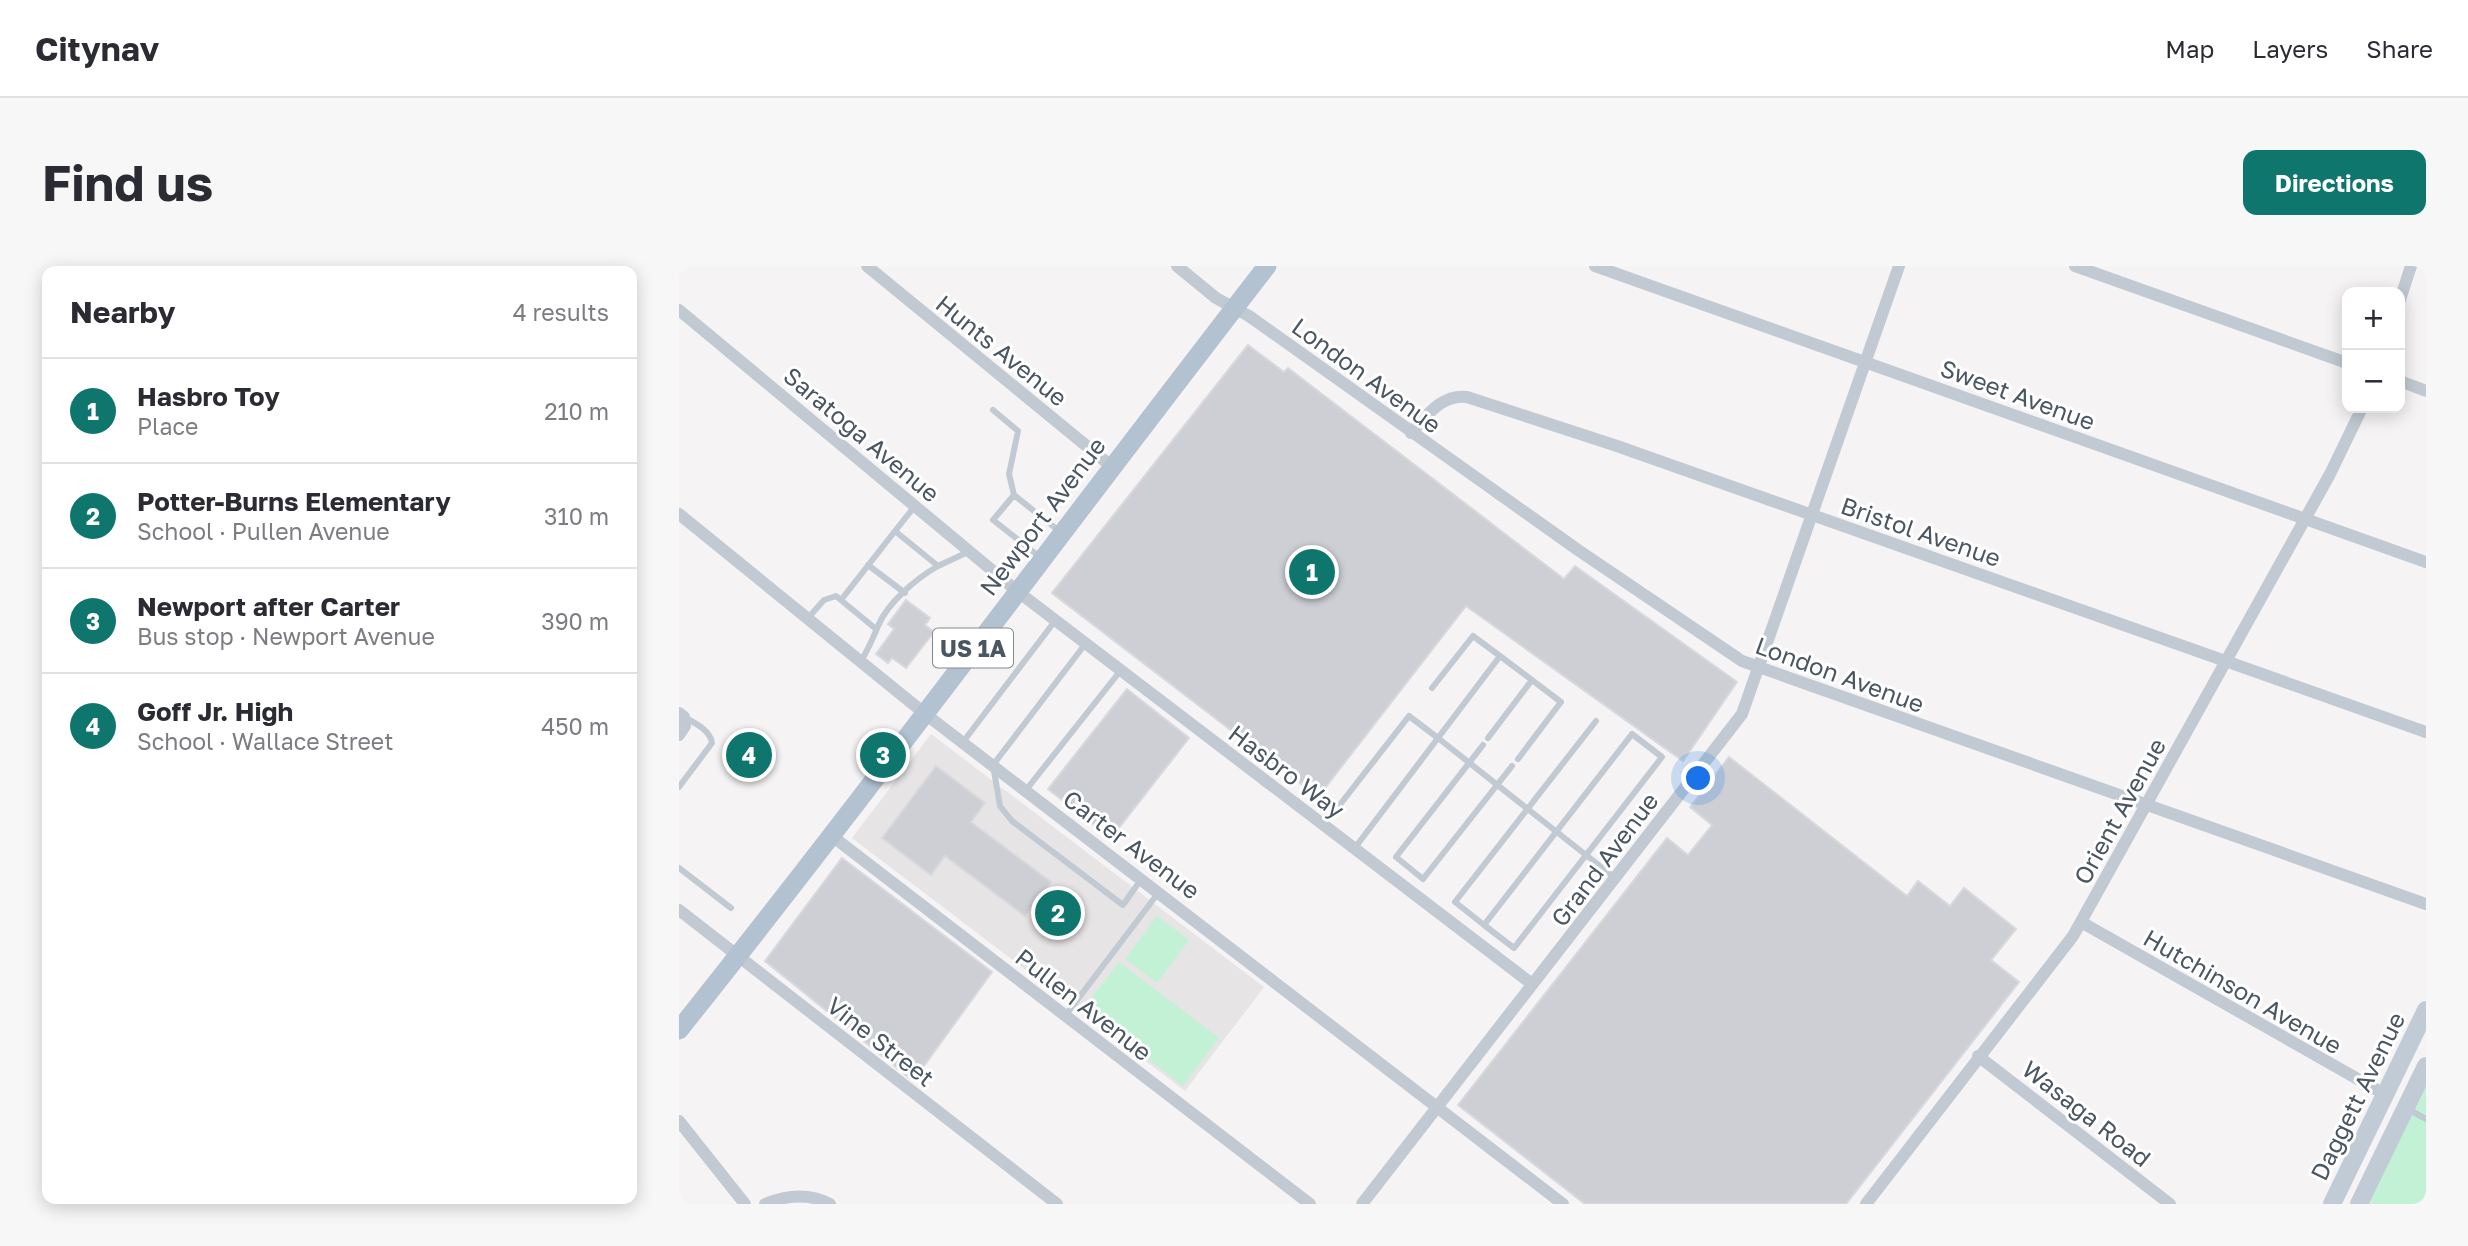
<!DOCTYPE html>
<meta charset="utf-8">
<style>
:root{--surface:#fff;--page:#f7f7f7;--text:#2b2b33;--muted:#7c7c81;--line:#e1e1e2;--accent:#0f766e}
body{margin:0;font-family:"Golos Text",sans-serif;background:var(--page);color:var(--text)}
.controls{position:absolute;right:21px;top:21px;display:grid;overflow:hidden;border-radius:14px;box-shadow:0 4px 18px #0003}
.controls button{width:63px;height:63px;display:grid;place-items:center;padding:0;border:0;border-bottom:2px solid var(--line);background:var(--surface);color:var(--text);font:35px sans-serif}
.you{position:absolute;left:1020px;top:513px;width:24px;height:24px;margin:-18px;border:5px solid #fff;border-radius:50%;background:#1a73e8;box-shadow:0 0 0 10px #1a73e833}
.badge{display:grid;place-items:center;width:46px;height:46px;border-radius:50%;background:var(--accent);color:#fff;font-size:23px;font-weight:700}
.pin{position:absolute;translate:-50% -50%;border:4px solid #fff;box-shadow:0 2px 7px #0006}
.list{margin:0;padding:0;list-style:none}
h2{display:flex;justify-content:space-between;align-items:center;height:91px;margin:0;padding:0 28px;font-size:30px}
h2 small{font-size:23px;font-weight:400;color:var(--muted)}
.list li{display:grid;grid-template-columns:46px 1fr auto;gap:21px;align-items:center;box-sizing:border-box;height:105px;padding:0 28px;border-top:2px solid var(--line)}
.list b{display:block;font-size:26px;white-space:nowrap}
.list p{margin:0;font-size:23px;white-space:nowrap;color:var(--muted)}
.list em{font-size:23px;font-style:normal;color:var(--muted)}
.map{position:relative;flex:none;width:1747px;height:938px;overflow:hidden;border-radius:14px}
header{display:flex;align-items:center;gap:42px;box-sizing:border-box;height:98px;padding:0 35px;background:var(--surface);border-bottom:2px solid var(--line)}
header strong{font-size:33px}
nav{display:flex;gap:38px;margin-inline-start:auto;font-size:24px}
.intro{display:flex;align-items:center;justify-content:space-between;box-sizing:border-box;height:168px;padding:0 42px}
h1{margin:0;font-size:49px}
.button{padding:18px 32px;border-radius:14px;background:var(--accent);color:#fff;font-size:24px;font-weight:700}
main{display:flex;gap:42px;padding:0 42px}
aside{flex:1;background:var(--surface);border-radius:14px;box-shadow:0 4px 18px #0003}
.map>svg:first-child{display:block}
</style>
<header>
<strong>Citynav</strong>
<nav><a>Map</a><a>Layers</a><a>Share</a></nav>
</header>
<div class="intro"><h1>Find us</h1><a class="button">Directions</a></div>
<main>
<aside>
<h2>Nearby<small>4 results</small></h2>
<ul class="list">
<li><span class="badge">1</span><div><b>Hasbro Toy</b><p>Place</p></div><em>210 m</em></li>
<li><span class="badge">2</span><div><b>Potter-Burns Elementary</b><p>School · Pullen Avenue</p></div><em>310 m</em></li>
<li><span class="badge">3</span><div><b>Newport after Carter</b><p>Bus stop · Newport Avenue</p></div><em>390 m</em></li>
<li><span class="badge">4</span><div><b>Goff Jr. High</b><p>School · Wallace Street</p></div><em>450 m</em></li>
</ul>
</aside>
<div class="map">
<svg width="1747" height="938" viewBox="0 0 1747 938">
<rect width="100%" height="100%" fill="#f5f3f3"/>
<path fill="#e6e4e5" d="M 252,468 L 585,721 L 506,825 L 173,572 Z"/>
<path fill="#c3f1d5" d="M 478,650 L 510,674 L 478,717 L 446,693 Z
M 440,696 L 540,772 L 504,820 L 404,743 Z
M 1747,819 L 1747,938 L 1690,938 Z"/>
<path fill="#cdcfd5" stroke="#d7d9de" stroke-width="2" d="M 569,79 L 605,106 L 609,102 L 885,313 L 896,300 L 1058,416 L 1004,495 L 787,340 L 639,531 L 373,327 Z
M 227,334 L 251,352 L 246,359 L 255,366 L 227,402 L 213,392 L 209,397 L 197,388 L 215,363 L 209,358 Z
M 448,423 L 510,472 L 432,572 L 369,523 Z
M 1050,491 L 1228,630 L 1239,615 L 1271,640 L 1285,622 L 1337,663 L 1312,694 L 1340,716 L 1167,938 L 906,938 L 779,839 L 988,572 L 1009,589 L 1033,559 L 1011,541 Z
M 257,500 L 306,537 L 292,556 L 372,616 L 346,650 L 266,590 L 252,609 L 203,572 Z
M 163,592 L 313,706 L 234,815 L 86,695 Z"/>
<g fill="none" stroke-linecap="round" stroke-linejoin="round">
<path stroke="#c1cad2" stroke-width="6" d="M 314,144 L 339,165 L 330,208 L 335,229
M 216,265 L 236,240
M 361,291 L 314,254 L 335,229 L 380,265
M 189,299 L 226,327
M 259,300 L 289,286
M 162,334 L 216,265 L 259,300 C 238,312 209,336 199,360 C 194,372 190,382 182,395
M 129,352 L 145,334 L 157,330 L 197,363
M 407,377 L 314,499 L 321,540 L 333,555 L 444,639 L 463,612
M 821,390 L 882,436 L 839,493
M 809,472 L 853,414
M 284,476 L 376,355
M 804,479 L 717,591 L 744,613 L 833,500
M 0,521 L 33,477 C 31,464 16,457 5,451
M 347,524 L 442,404
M 656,545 L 730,450 L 759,472 L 821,390 L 794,370 L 753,422
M 675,583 L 759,472 L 936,612
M 0,602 L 52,642
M 805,659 L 835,682 L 983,491 L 953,468 L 805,659 L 776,636 L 917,455
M 386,750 L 480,626
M 1727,842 L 1747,853"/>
<path stroke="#c1cad2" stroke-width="12" d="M 188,0 L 432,200
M 498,0 L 537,32 L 570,50 L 899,284 L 1063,395 L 1747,638
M 916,0 L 1747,296
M 1396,0 L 1668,97
M 1721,34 L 1732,0
M 0,44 L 338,325 L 853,718
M 1721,115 L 1747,125
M 732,167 C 748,149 763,128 788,131 L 938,180 L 1747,466
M 0,248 L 245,447 L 884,938
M 0,447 L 5,451 L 6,460 L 0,469
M 153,570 L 631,938
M 0,644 L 378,938
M 1402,656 L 1707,829
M 1299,790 L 1491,938
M 0,855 L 66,938
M 86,938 C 108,929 130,927 151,938
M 683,938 L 1063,448 L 1220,0
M 1187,938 L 1394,670 L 1651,208 L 1683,142"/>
<path stroke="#c1cbd6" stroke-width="18" d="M 1653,938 L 1747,744
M 1680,938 L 1747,800"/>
<path stroke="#b3c2d1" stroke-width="19" d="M 0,764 C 200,513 391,254 588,0"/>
</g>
<g text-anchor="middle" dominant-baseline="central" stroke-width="6" stroke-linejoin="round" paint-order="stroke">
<rect fill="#fff" stroke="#808990" stroke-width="2" x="254" y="362.5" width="80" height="39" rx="5"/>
<g font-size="23" font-weight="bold" fill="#4a5661">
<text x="294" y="382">US 1A</text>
</g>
<g font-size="24" fill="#4a5661" stroke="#fff">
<text transform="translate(323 84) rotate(39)">Hunts Avenue</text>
<text transform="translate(688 109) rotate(36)">London Avenue</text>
<text transform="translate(1339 128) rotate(20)">Sweet Avenue</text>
<text transform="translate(183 168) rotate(40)">Saratoga Avenue</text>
<text transform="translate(363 250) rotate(-53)">Newport Avenue</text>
<text transform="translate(1242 265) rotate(19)">Bristol Avenue</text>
<text transform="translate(1161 408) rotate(20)">London Avenue</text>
<text transform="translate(608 505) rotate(37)">Hasbro Way</text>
<text transform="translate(1440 545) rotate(-61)">Orient Avenue</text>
<text transform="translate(453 578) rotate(37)">Carter Avenue</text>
<text transform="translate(925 593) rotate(-53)">Grand Avenue</text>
<text transform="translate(1564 725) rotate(30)">Hutchinson Avenue</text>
<text transform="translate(405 738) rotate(38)">Pullen Avenue</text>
<text transform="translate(202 775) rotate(38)">Vine Street</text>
<text transform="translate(1678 830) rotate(-64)">Daggett Avenue</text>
<text transform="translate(1408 847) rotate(38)">Wasaga Road</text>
</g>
</g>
</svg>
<div class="controls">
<button>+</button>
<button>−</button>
</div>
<div class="you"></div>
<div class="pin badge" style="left:633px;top:306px">1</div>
<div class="pin badge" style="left:379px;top:647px">2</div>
<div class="pin badge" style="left:204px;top:489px">3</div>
<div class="pin badge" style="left:70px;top:489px">4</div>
</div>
</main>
